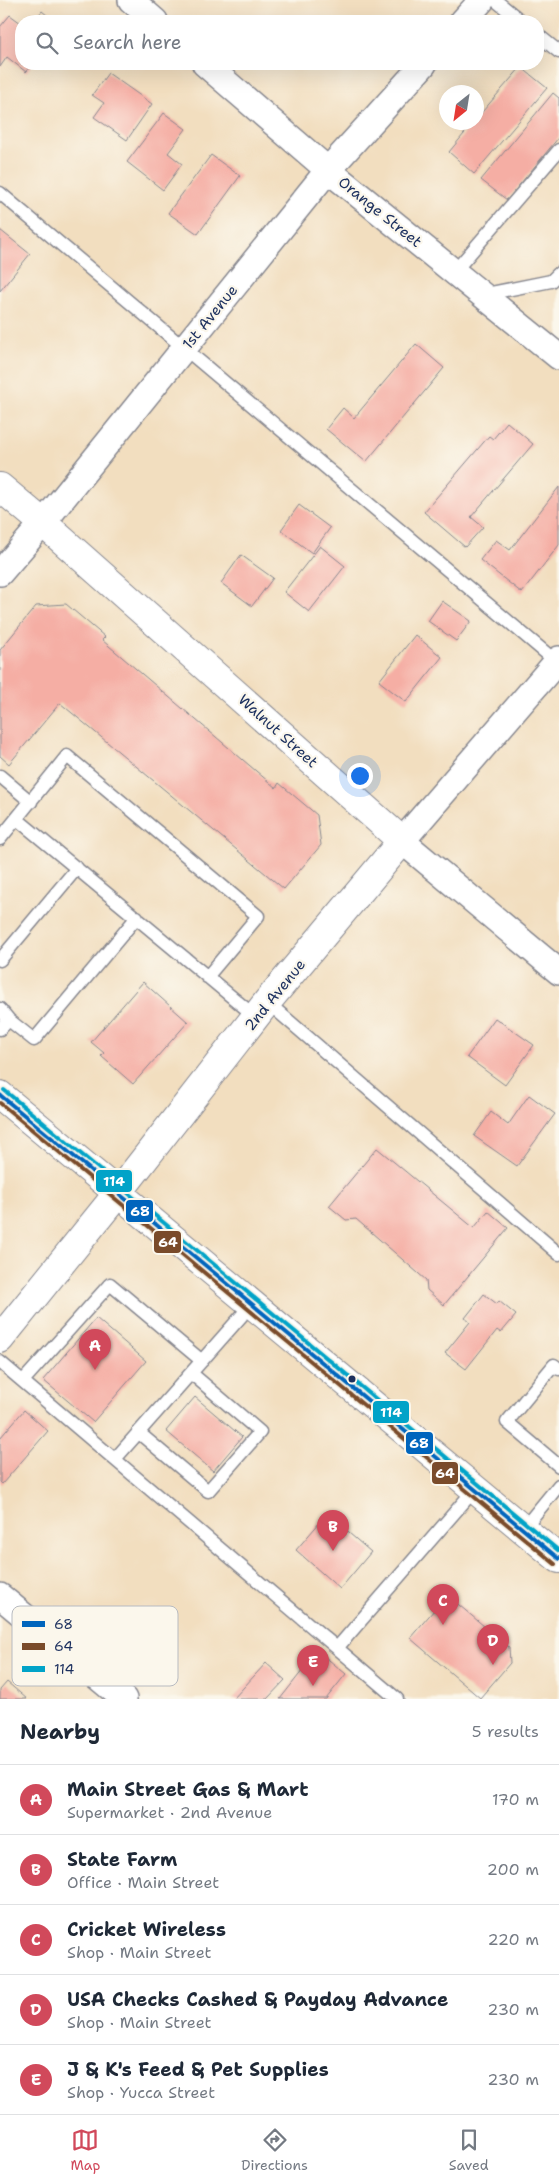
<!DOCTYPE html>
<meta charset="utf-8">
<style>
:root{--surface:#fff;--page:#f6f6f7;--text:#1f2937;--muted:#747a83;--line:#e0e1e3;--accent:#d1495b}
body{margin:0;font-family:"Shantell Sans",sans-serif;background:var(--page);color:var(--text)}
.compass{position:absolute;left:439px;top:85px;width:45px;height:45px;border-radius:50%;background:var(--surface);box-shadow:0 5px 20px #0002;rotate:210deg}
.you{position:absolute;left:359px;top:775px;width:18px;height:18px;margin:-12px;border:4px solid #fff;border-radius:50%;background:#1a73e8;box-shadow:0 0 0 8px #1a73e833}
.badge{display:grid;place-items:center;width:32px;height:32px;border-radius:50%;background:var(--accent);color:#fff;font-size:16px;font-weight:700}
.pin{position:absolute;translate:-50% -41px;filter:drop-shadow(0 1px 2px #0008)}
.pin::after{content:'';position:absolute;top:26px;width:18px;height:15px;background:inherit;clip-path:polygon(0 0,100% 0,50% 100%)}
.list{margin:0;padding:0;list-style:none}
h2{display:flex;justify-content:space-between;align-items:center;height:65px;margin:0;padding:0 20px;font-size:21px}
h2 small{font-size:16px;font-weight:400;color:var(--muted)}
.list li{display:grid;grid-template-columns:32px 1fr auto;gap:15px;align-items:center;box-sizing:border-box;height:70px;padding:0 20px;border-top:1px solid var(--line)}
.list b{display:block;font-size:19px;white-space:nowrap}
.list p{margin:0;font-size:16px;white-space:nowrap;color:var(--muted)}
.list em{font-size:16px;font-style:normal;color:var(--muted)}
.icon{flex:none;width:28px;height:28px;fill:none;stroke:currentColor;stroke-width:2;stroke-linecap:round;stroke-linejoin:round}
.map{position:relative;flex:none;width:559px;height:1699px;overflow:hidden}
.search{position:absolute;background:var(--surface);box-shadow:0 5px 20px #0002;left:15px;right:15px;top:15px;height:55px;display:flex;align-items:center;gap:12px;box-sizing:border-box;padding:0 18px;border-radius:20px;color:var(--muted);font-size:19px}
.sheet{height:415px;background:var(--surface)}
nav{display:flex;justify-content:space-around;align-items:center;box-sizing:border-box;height:70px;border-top:1px solid var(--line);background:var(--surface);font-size:14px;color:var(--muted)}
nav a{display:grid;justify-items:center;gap:2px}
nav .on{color:var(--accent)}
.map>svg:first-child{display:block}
</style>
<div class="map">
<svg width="559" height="1699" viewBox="0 0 559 1699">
<rect width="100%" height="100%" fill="#fbf7ec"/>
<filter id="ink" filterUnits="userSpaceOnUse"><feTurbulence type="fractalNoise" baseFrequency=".02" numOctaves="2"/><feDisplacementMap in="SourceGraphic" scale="10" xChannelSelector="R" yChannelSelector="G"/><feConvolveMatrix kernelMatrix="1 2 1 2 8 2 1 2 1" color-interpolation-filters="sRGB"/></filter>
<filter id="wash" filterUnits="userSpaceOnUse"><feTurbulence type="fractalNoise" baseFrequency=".0096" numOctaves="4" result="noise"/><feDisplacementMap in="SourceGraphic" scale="20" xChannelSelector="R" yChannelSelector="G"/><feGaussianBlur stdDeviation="1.12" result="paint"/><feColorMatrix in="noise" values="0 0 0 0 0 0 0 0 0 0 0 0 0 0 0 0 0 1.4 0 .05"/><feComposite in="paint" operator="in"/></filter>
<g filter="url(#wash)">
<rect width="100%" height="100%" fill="#f2debf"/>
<g id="blocks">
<path fill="#f5aea4" d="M 42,11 L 54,21 L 34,21 Z
M 10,15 L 21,23 L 21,64 L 33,64 L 26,72 L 7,57 L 0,67 L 0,27 Z
M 521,67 L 547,88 L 474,174 L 449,152 L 474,122 L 476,122 L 476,119 Z
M 108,73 L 152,104 L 127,140 L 94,117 L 104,103 L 92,95 Z
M 553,93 L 559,98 L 559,137 L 507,200 L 481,180 Z
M 164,113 L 186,129 L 168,153 L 182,164 L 163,190 L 127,162 Z
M 211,155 L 240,176 L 198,234 L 168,213 Z
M 0,230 L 30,254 L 0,291 Z
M 416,344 L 444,368 L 366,462 L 326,429 L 343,408 L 354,418 Z
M 507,422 L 533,444 L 471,517 L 483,527 L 465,547 L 424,512 L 489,436 L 493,439 Z
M 559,487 L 559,545 L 522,593 L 480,560 L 496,540 L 510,550 Z
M 299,505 L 330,528 L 312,553 L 281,530 Z
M 320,546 L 345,566 L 309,612 L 284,592 Z
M 241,555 L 273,578 L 252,606 L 221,583 Z
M 442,601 L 471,621 L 456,641 L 428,621 Z
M 66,604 L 105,637 L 102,640 L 276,788 L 279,783 L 317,815 L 321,845 L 284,889 L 60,703 L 9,764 L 0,756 L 0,650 L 36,606 Z
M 415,635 L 442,657 L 406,702 L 379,681 Z
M 143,982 L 188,1022 L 133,1084 L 101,1056 L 104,1053 L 91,1042 Z
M 495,1018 L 534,1045 L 505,1085 L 467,1057 Z
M 529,1095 L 555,1114 L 517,1166 L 474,1136 L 491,1112 L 508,1125 Z
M 377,1148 L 474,1228 L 488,1211 L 508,1228 L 444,1305 L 427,1290 L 426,1280 L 356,1219 L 346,1220 L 329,1206 Z
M 484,1294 L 497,1304 L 499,1301 L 516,1315 L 501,1333 L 497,1330 L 466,1369 L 445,1353 L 470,1322 L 465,1318 Z
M 96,1318 L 146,1361 L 93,1422 L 43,1380 Z
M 195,1397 L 242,1437 L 213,1471 L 166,1431 Z
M 24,1410 L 48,1431 L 2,1484 L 0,1482 L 0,1438 Z
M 327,1514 L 371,1552 L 340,1589 L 296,1550 Z
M 447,1595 L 509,1647 L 510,1663 L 480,1698 L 410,1638 Z
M 318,1651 L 346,1674 L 326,1699 L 280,1699 Z
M 266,1663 L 285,1680 L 267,1699 L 233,1699 Z
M 7,1682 L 27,1699 L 0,1699 L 0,1690 Z"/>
</g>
</g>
<g filter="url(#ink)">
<use href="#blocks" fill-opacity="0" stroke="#86868e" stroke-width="1"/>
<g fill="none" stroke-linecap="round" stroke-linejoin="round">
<defs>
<path id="service" d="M 495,0 L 521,21
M 538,35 L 559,52
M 0,193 L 559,664
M 454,272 L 559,150
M 481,295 L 551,281 L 559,273
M 0,776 L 31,802
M 17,819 L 256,1017
M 0,839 L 67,756 L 258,916 L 207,977
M 0,960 L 77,868
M 267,1002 L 559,1254
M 0,1009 L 9,1020 L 34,1040 L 137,917
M 0,1029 L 9,1020
M 0,1362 L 397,1699
M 559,1369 L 554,1365 L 507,1422 L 559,1466
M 23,1381 L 110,1284 L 202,1361
M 138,1432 L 208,1491 L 260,1432 L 191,1373
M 115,1459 L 252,1304
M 523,1529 L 559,1485
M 337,1648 L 475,1489"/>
<path id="minor" d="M 131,0 L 155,21
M 463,21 L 482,0
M 205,64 L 328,170 L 559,357
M 0,573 L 43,523 L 328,170 L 424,64
M 559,659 L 402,841 L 559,972
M 0,1596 L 124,1699"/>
<path id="secondary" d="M 0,487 L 43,523 L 402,841 L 267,1002 L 118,1193 L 0,1339"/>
<path id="primary" d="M 0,1095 L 559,1559"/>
</defs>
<use href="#service" stroke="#86868e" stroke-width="15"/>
<use href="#minor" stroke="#86868e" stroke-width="28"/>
<use href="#secondary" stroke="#86868e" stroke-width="30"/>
<use href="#primary" stroke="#86868e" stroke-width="30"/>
<use href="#service" stroke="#fff" stroke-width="12"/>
<use href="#minor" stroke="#fff" stroke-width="25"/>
<use href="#secondary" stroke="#fff" stroke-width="28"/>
<use href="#primary" stroke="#fff" stroke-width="28"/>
<defs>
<path id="bus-1" d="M 0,1095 L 559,1559"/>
<path id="bus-2" d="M 0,1103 L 555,1564"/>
<path id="bus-3" d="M 4,1090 L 559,1551"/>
</defs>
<use href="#bus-1" stroke="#fbf7ec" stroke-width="8"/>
<use href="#bus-2" stroke="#fbf7ec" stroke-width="8"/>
<use href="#bus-3" stroke="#fbf7ec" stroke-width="8"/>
<use href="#bus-1" stroke="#0065bd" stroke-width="4"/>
<use href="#bus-2" stroke="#7a4b2a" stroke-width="4"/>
<use href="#bus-3" stroke="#01a3c8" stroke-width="4"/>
</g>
</g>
<circle fill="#1b2f5e" stroke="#fbf7ec" stroke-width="2" cx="352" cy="1379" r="4.5"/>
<g text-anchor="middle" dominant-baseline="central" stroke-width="4.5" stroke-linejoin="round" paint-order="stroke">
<g font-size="15" fill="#1b2f5e" stroke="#fbf7ec">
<text transform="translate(380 212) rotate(39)">Orange Street</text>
<text transform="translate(210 317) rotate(-51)">1st Avenue</text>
<text transform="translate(278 731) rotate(42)">Walnut Street</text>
<text transform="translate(275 995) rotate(-51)">2nd Avenue</text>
</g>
</g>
<rect x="12" y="1606" width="166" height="80" rx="8" fill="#fbf7ec" stroke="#b8bbc1" stroke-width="1"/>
<rect x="22" y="1621" width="23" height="6" fill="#0065bd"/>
<rect x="22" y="1643" width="23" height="7" fill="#7a4b2a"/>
<rect x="22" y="1666" width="23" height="6" fill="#01a3c8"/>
<g font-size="14" fill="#1b2f5e">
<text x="54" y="1629">68</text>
<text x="54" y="1651">64</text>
<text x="54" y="1674">114</text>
</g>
<g stroke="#fbf7ec" stroke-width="2">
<rect x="95" y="1169" width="38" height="24" rx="5" fill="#01a3c8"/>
<rect x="125" y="1199" width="29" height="24" rx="5" fill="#0065bd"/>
<rect x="153" y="1230" width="29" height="24" rx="5" fill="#7a4b2a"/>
<rect x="372" y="1400" width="38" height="24" rx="5" fill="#01a3c8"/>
<rect x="405" y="1431" width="29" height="24" rx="5" fill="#0065bd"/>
<rect x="431" y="1461" width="28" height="24" rx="5" fill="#7a4b2a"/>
</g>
<g font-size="14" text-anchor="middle" font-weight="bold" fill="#fff">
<text x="114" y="1186">114</text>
<text x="140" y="1216">68</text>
<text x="168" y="1247">64</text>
<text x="391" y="1417">114</text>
<text x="419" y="1448">68</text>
<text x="445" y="1478">64</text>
</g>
</svg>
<svg class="compass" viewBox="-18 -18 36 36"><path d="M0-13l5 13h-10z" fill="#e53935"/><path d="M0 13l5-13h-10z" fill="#747a83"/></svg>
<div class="you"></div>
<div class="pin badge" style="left:95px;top:1370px">A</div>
<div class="pin badge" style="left:333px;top:1551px">B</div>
<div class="pin badge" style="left:443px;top:1625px">C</div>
<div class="pin badge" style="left:493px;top:1665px">D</div>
<div class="pin badge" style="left:313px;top:1686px">E</div>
<div class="search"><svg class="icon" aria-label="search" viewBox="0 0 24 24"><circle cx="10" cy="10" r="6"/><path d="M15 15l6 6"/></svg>Search here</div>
</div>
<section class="sheet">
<h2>Nearby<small>5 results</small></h2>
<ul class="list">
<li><span class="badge">A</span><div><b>Main Street Gas &amp; Mart</b><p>Supermarket · 2nd Avenue</p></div><em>170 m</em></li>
<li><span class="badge">B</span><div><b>State Farm</b><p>Office · Main Street</p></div><em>200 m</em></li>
<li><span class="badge">C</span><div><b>Cricket Wireless</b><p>Shop · Main Street</p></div><em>220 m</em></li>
<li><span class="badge">D</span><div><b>USA Checks Cashed &amp; Payday Advance</b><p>Shop · Main Street</p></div><em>230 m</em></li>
<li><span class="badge">E</span><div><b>J &amp; K's Feed &amp; Pet Supplies</b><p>Shop · Yucca Street</p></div><em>230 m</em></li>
</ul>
</section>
<nav>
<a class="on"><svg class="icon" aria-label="map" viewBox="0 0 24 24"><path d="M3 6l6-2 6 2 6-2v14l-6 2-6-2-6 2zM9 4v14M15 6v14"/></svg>Map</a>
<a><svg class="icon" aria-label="directions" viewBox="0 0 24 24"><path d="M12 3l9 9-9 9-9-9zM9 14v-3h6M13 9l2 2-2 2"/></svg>Directions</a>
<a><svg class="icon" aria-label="saved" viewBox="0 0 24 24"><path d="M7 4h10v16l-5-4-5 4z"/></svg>Saved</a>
</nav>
